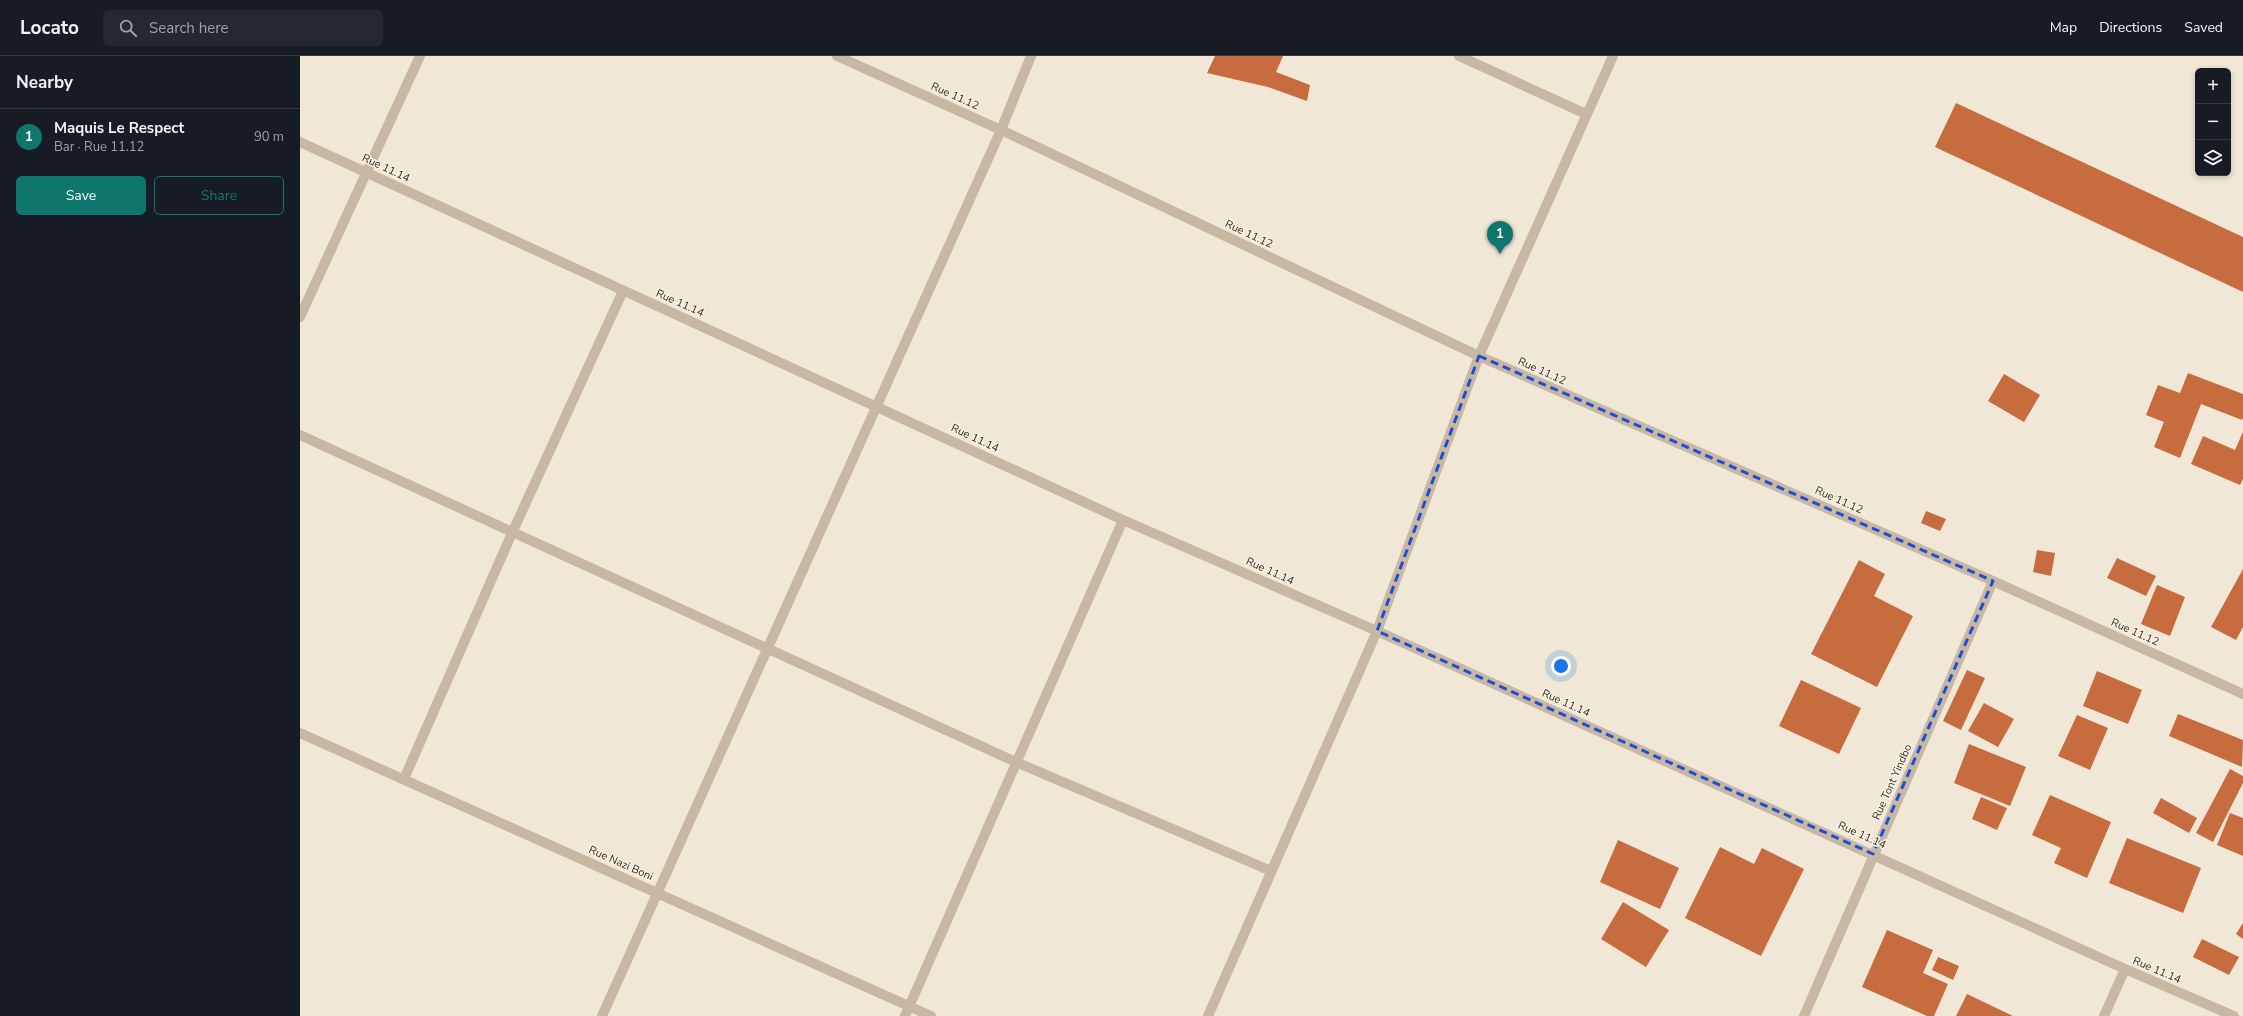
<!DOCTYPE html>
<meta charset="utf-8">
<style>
:root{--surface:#171b24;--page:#242831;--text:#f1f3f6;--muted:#9ea1a6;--line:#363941;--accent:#0f766e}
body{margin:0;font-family:"Nunito Sans",sans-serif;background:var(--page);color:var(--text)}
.controls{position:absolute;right:12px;top:12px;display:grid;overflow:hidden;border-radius:6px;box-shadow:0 2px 6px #0003}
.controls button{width:36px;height:36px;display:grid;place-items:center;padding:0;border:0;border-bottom:1px solid var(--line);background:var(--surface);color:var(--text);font:20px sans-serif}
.you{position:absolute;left:1261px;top:610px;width:14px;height:14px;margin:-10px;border:3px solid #fff;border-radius:50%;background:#1a73e8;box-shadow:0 0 0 6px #1a73e833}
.badge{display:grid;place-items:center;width:26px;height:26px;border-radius:50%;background:var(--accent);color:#fff;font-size:13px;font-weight:700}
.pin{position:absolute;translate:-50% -33px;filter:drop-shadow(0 1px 2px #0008)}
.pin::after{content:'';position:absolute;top:21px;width:14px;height:12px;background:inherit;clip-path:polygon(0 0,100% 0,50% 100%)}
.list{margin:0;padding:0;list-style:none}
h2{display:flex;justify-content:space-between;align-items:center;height:52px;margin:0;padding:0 16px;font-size:17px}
h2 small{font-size:13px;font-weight:400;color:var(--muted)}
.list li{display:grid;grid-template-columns:26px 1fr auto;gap:12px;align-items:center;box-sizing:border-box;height:56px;padding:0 16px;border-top:1px solid var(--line)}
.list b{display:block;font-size:15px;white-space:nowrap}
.list p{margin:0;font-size:13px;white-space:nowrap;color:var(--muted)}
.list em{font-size:13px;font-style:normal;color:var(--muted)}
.actions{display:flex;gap:8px;padding:12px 16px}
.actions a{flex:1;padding:9px 0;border:1px solid var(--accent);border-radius:6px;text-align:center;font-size:14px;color:var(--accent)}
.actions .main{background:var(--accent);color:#fff}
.icon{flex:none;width:22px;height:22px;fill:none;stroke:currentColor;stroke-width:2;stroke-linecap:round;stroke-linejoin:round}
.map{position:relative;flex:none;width:1943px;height:960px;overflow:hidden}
header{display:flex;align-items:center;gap:24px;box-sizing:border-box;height:56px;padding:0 20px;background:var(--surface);border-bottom:1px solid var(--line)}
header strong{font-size:19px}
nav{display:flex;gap:22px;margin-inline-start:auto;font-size:14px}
.search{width:280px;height:36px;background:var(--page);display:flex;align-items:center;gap:10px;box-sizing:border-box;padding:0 14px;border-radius:6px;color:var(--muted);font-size:15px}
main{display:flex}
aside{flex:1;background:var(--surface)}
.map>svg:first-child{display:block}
</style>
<header>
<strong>Locato</strong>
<div class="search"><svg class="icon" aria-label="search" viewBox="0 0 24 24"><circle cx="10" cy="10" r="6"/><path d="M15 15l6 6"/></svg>Search here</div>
<nav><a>Map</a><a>Directions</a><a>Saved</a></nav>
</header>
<main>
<aside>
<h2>Nearby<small></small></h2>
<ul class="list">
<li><span class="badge">1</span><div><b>Maquis Le Respect</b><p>Bar · Rue 11.12</p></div><em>90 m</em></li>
</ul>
<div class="actions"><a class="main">Save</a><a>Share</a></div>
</aside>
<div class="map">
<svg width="1943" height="960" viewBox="0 0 1943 960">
<rect width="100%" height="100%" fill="#f1e7d6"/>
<path fill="#c76c3e" d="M 915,0 L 983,0 L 976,16 L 1010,29 L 1007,45 L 968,31 L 907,17 Z
M 1656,47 L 1943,181 L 1943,236 L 1635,91 Z
M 1888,317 L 1943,338 L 1943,362 L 1942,364 L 1901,348 L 1880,402 L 1854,391 L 1864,366 L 1846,359 L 1858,329 L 1880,337 Z
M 1704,318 L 1740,339 L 1724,366 L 1688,345 Z
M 1943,376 L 1943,423 L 1940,429 L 1891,408 L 1903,380 L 1935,394 Z
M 1626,455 L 1646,463 L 1640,475 L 1621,467 Z
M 1737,494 L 1755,497 L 1751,520 L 1733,516 Z
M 1817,502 L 1856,520 L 1846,540 L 1807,522 Z
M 1559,504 L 1585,518 L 1574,540 L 1613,560 L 1577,631 L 1511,598 Z
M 1943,513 L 1943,571 L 1936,584 L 1911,571 Z
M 1857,529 L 1885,541 L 1870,580 L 1841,568 Z
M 1667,614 L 1685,622 L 1661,674 L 1643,665 Z
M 1797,615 L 1842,634 L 1828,668 L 1783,650 Z
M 1501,624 L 1561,652 L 1539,698 L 1479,670 Z
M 1684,647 L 1714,663 L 1698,691 L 1668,675 Z
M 1878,658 L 1943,684 L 1942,711 L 1869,680 Z
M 1777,659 L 1808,672 L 1790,714 L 1758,700 Z
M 1669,688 L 1726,711 L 1710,750 L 1654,727 Z
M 1930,713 L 1943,720 L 1943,727 L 1913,786 L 1896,777 Z
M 1750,739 L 1811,766 L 1787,822 L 1754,807 L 1761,792 L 1732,779 Z
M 1681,741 L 1707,752 L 1697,774 L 1672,763 Z
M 1861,742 L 1897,762 L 1889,777 L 1853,757 Z
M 1930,757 L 1943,762 L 1943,800 L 1917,789 Z
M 1827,782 L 1901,812 L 1883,857 L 1809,827 Z
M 1318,784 L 1379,812 L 1360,853 L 1300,826 Z
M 1420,791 L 1454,808 L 1462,792 L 1504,813 L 1461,900 L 1385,862 Z
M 1323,846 L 1369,874 L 1346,911 L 1301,883 Z
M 1943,867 L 1943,883 L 1936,878 Z
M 1587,874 L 1633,894 L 1623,917 L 1648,928 L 1634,960 L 1627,960 L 1562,931 Z
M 1902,883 L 1939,901 L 1929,919 L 1893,901 Z
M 1638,901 L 1659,910 L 1653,924 L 1632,914 Z
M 1667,938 L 1713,960 L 1656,960 Z"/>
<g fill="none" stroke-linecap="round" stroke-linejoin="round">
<path stroke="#c8b7a3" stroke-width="10" d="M 537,0 L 701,74 L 1179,300 L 1693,525 L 1943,638
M 1159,0 L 1286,58
M 0,86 L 823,464 L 1077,575 L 1825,913 L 1934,960
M 0,261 L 120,0
M 0,379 L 716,706 L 971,815
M 0,677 L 631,960
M 104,723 L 212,477 L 323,235
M 302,960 L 701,74 L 731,0
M 605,960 L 823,464
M 908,960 L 1077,575 L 1179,300 L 1313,0
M 1504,960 L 1693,525
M 1804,960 L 1825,913"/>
</g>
<path fill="none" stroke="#1d4ed8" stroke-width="3" stroke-dasharray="8 5" stroke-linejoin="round" d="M 1179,300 L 1693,525 L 1573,798 L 1077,575 Z"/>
<g text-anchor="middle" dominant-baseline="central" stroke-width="3" stroke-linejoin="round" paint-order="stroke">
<g font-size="11" fill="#332b25" stroke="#f9f0e2">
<text transform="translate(655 40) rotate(24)">Rue 11.12</text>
<text transform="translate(86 112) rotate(25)">Rue 11.14</text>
<text transform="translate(949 178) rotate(25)">Rue 11.12</text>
<text transform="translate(380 247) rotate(24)">Rue 11.14</text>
<text transform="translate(1242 315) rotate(24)">Rue 11.12</text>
<text transform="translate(675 382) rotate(25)">Rue 11.14</text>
<text transform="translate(1539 444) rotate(24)">Rue 11.12</text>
<text transform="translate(970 515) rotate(24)">Rue 11.14</text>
<text transform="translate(1835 576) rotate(24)">Rue 11.12</text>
<text transform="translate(1266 647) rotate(24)">Rue 11.14</text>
<text transform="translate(1592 726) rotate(-66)">Rue Tont Yindbo</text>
<text transform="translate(1562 779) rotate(24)">Rue 11.14</text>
<text transform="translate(321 807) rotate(24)">Rue Nazi Boni</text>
<text transform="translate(1857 914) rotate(23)">Rue 11.14</text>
</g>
</g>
</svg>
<div class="controls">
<button>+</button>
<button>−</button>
<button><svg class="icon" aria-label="layers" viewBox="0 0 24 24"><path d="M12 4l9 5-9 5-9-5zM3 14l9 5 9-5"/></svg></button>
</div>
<div class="you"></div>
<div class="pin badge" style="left:1200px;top:198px">1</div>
</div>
</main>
